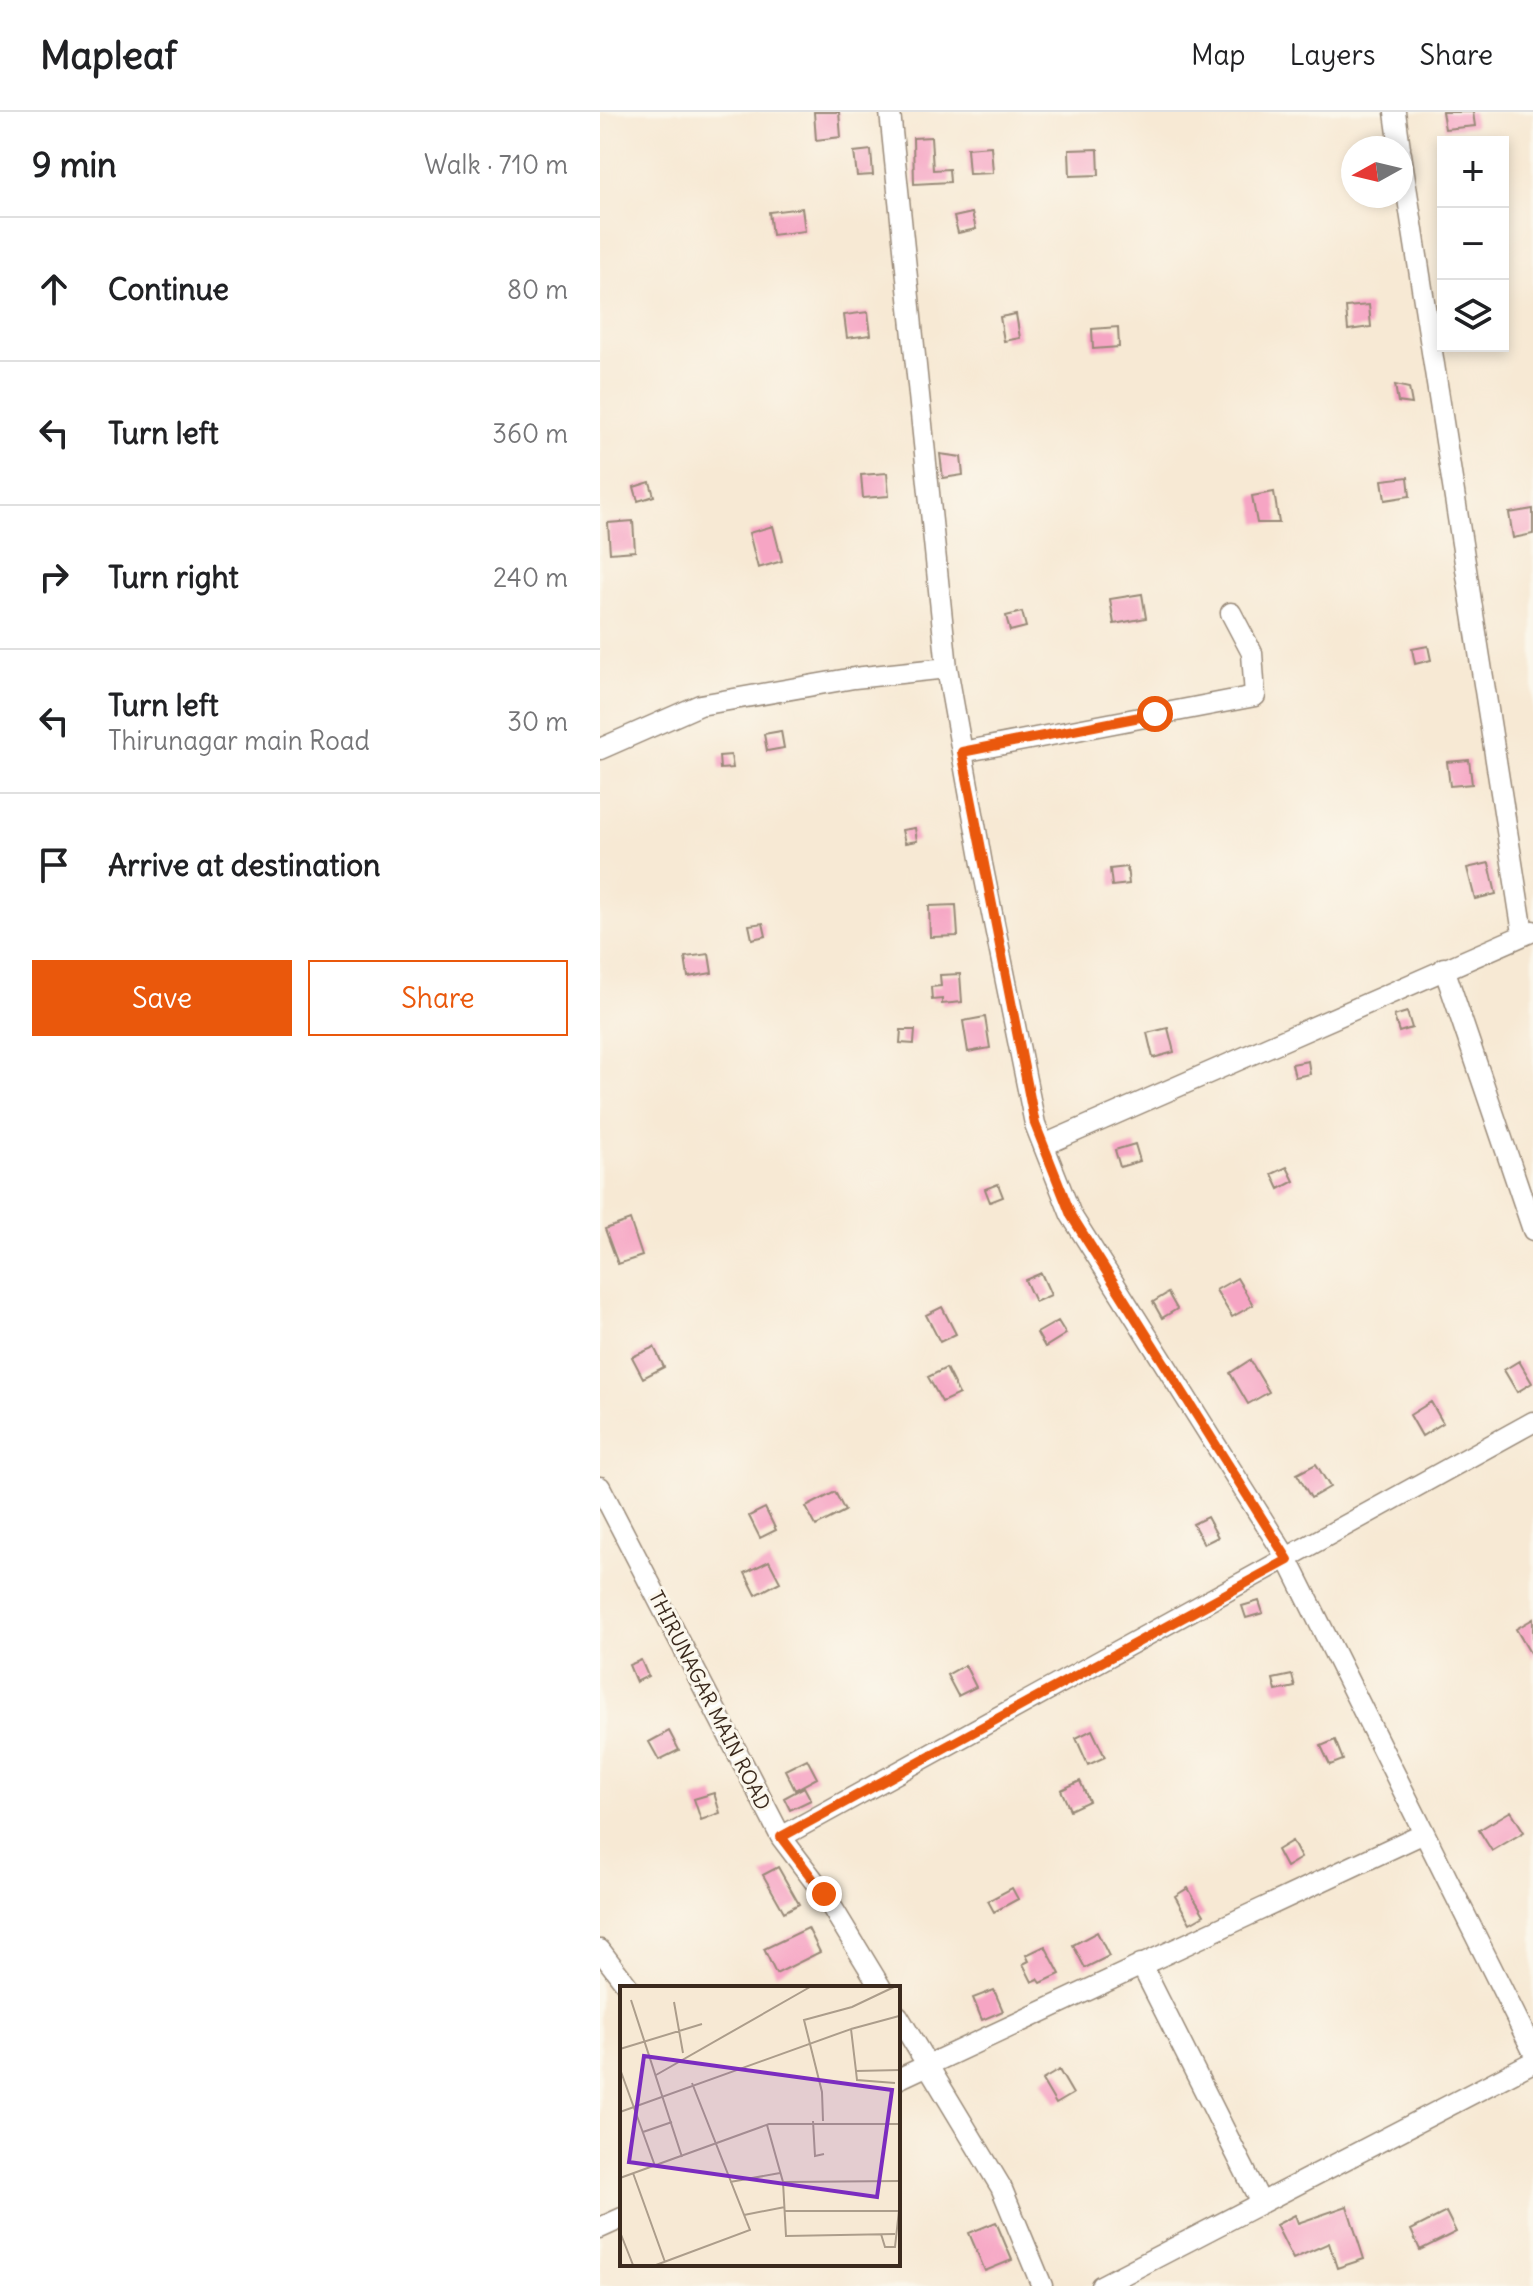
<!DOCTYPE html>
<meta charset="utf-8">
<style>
:root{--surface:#fff;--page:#f6f6f6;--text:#202124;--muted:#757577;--line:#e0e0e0;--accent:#ea580c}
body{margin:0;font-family:Delius,sans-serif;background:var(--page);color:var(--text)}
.controls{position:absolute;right:24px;top:24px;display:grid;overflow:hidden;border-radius:0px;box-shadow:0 4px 12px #0003}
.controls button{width:72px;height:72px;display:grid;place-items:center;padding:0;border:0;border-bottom:2px solid var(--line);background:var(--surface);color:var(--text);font:40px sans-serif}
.compass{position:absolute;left:741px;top:24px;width:72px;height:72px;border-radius:50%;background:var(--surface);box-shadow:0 4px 12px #0003;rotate:262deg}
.stop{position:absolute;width:24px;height:24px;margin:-18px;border:6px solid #ea580c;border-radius:50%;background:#fff}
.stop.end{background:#ea580c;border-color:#fff;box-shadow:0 2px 8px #0008}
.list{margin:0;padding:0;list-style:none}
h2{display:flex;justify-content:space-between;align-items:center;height:104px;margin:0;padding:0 32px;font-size:34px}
h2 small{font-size:26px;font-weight:400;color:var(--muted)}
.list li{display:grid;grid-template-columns:52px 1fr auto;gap:24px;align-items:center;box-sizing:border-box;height:144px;padding:0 32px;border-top:2px solid var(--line)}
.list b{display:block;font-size:30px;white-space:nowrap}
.list p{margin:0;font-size:26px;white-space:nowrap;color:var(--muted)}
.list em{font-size:26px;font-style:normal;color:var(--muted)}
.actions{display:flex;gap:16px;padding:24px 32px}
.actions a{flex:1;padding:18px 0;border:2px solid var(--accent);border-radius:0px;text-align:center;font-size:28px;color:var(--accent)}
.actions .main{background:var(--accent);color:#fff}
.icon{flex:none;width:44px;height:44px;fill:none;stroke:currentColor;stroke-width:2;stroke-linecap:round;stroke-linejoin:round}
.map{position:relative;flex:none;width:933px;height:2174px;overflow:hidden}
header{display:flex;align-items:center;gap:48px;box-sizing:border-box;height:112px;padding:0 40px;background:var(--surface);border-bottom:2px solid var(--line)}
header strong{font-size:38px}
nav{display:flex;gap:44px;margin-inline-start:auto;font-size:28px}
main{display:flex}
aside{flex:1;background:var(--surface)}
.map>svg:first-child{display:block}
</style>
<header>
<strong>Mapleaf</strong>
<nav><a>Map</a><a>Layers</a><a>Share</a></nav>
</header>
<main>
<aside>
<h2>9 min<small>Walk · 710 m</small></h2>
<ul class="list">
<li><svg class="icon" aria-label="ahead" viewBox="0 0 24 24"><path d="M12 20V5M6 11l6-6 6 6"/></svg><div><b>Continue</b></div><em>80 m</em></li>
<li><svg class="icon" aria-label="left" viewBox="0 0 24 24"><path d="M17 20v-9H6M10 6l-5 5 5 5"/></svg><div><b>Turn left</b></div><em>360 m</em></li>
<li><svg class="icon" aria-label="right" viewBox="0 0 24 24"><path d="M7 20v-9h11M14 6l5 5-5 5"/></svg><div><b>Turn right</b></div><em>240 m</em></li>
<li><svg class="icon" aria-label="left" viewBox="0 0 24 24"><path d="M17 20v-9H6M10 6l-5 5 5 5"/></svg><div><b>Turn left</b><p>Thirunagar main Road</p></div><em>30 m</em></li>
<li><svg class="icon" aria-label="arrive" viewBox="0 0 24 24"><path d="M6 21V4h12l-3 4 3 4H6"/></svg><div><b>Arrive at destination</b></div></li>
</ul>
<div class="actions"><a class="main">Save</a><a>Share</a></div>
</aside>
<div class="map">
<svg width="933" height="2174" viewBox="0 0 933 2174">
<rect width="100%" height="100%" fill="#fbf7ec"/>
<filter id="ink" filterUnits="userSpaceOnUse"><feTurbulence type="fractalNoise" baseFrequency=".0125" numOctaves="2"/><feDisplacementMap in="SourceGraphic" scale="16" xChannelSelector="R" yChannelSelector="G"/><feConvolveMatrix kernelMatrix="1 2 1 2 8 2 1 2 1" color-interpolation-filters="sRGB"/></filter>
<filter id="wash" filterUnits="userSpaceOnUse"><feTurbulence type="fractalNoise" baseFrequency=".006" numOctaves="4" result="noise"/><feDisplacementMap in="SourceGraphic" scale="32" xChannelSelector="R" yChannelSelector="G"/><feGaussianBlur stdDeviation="1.8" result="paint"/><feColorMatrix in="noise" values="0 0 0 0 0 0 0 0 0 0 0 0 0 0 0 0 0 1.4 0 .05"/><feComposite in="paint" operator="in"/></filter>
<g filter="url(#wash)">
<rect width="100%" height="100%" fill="#f7e9d4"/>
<g id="blocks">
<path fill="#f6a5c4" d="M 214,0 L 239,0 L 241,25 L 216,28 Z
M 842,0 L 873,0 L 875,14 L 845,17 Z
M 331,25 L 333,58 L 349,57 L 350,70 L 314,72 L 313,26 Z
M 391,34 L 393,61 L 369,62 L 367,36 Z
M 498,37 L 499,63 L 470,64 L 469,38 Z
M 271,38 L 273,63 L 257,64 L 254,40 Z
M 202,96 L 205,119 L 172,123 L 169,100 Z
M 372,101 L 376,117 L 358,121 L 354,105 Z
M 769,193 L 771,215 L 748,218 L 746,195 Z
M 268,200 L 271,223 L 247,226 L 244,203 Z
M 416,202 L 420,226 L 404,229 L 400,205 Z
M 518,215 L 519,235 L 493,237 L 492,217 Z
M 795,273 L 809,276 L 812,292 L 798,290 Z
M 340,342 L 361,345 L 363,363 L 343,366 Z
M 287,361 L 289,384 L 263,386 L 261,363 Z
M 808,365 L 810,384 L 785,388 L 782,368 Z
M 50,370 L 54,384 L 38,389 L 34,375 Z
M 674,380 L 679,411 L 657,411 L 652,384 Z
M 933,397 L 933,422 L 913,426 L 909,401 Z
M 33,409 L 35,439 L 10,441 L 8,411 Z
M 173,414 L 182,449 L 158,456 L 149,421 Z
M 542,482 L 546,506 L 514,512 L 510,487 Z
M 422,500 L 426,515 L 410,519 L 406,504 Z
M 828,534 L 831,548 L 815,552 L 812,537 Z
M 181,619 L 184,636 L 167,639 L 164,622 Z
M 131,643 L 133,656 L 120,657 L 119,644 Z
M 869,648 L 872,672 L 850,674 L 847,650 Z
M 315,716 L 317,729 L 305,731 L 302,718 Z
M 889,751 L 896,782 L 875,787 L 867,756 Z
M 527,755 L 529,772 L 512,774 L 510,757 Z
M 356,793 L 358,824 L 330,825 L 329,794 Z
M 163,811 L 166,824 L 152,827 L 149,813 Z
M 109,842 L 112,861 L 88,865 L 85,845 Z
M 360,862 L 362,890 L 342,892 L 342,887 L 332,888 L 331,875 L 341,874 L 340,863 Z
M 807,900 L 812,916 L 799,920 L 794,904 Z
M 385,905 L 390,936 L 368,940 L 363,909 Z
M 568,916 L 574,940 L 553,946 L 547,921 Z
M 301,918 L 315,918 L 314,932 L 300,931 Z
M 708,949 L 710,962 L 695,965 L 692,952 Z
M 535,1032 L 540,1049 L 520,1055 L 515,1038 Z
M 687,1055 L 694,1069 L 679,1077 L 672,1062 Z
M 398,1072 L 403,1085 L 390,1090 L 385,1077 Z
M 30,1108 L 42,1144 L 18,1152 L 5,1117 Z
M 441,1161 L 451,1183 L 435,1190 L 425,1168 Z
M 637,1166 L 653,1193 L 632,1205 L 616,1178 Z
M 568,1181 L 577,1197 L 562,1206 L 553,1190 Z
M 342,1195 L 356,1222 L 340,1230 L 326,1203 Z
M 458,1209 L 466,1222 L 445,1235 L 437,1221 Z
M 54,1235 L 64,1255 L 43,1266 L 32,1245 Z
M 650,1248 L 669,1280 L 648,1292 L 630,1261 Z
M 919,1249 L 932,1271 L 917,1280 L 904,1258 Z
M 346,1256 L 359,1282 L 342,1290 L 328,1265 Z
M 831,1290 L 843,1311 L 822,1324 L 810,1303 Z
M 716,1352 L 730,1375 L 711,1386 L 697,1362 Z
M 235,1380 L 245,1399 L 216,1414 L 206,1395 Z
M 165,1396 L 176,1418 L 160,1426 L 149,1404 Z
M 607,1405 L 618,1425 L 604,1432 L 593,1412 Z
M 169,1449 L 180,1470 L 156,1483 L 145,1461 Z
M 659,1489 L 663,1501 L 646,1506 L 642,1494 Z
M 933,1507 L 933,1546 L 916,1517 Z
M 41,1548 L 48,1564 L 36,1570 L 29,1553 Z
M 365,1553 L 376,1575 L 358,1584 L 347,1563 Z
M 692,1563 L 695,1575 L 676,1579 L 673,1567 Z
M 492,1618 L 505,1645 L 488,1653 L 476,1626 Z
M 69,1619 L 79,1638 L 59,1648 L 49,1630 Z
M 735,1628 L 743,1648 L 730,1653 L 721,1634 Z
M 207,1647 L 217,1666 L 195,1678 L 185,1658 Z
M 480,1669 L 489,1689 L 470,1698 L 461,1678 Z
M 204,1675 L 211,1688 L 190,1698 L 184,1686 Z
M 114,1681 L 120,1701 L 101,1708 L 94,1687 Z
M 911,1699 L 924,1720 L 892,1739 L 879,1718 Z
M 692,1729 L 701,1746 L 686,1755 L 677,1738 Z
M 178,1755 L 199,1792 L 184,1800 L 163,1763 Z
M 412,1776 L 418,1787 L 394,1800 L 388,1789 Z
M 588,1776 L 604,1803 L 590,1811 L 575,1784 Z
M 208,1816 L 220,1840 L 176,1862 L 164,1837 Z
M 497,1820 L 509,1844 L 485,1856 L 473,1833 Z
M 445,1834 L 460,1862 L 441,1871 L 438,1867 L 432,1870 L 423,1852 L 429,1849 L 426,1843 Z
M 394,1878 L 403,1899 L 382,1908 L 373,1886 Z
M 459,1958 L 473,1982 L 456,1992 L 442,1968 Z
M 747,2094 L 764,2147 L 737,2156 L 729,2131 L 693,2147 L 676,2113 L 695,2103 L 698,2111 Z
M 846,2100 L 856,2120 L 820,2138 L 811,2118 Z
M 396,2110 L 412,2148 L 385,2159 L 369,2121 Z"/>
</g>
</g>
<g filter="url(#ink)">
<use href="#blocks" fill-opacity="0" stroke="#998a79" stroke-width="2"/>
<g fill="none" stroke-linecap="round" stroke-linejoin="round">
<defs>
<path id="minor" d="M 290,0 L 347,556 L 382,752 L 435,1012 L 471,1103 L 688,1448 L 933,1939
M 795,0 L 800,36
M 801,42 L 923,821
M 0,637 L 100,593 L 254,566 L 347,556
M 362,640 L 655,584 L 652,541 L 631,501
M 844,856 L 933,1118
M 444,1033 L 933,819
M 0,1375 L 181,1725 L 224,1782 L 281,1876
M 181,1725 L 933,1310
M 0,1838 L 29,1876
M 541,1852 L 661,2091
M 298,1904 L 401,2075 L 442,2174
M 298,1967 L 824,1721
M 0,2116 L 22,2106
M 501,2174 L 933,1950"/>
</defs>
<use href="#minor" stroke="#998a79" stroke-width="23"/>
<use href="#minor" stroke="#fff" stroke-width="20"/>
</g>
</g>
<g fill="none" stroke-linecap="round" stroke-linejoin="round" filter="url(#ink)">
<path stroke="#ea580c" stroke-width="10" d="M 224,1782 L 181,1725 L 688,1448 L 471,1103 L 435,1012 L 362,640 L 555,602"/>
</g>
<g text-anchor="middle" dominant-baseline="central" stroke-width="6" stroke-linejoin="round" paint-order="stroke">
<g font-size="20" fill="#3b2a1e" stroke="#fbf7ec">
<text transform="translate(110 1588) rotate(63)">THIRUNAGAR MAIN ROAD</text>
</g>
</g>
<g transform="translate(20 1874)">
<rect width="280" height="280" fill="#f7e9d4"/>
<path fill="none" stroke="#ac9d8b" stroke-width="2" d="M 11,14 L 62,171M 54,16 L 63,67M 231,43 L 279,30M 0,63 L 82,38M 0,83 L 35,180M 236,85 L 237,94 L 275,97M 36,89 L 190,1M 0,126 L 231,43 L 236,85 L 280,84M 193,135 L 195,170 L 204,168M 203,135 L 202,106 L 184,34 L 232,21 L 274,1M 147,139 L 163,196 L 166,250 L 275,248M 23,146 L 52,136M 13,187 L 45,276M 0,192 L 149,138 L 280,138M 110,196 L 160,187M 163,196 L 280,195M 165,225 L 278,225M 124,229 L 165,221M 0,246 L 13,279M 261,248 L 265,261 L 275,261 L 280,215M 36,279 L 130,244 L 72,97"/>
<path fill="#7b2cbf" fill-opacity="0.15" stroke="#7b2cbf" stroke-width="4" d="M 24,70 L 272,104 L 257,211 L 9,176 Z"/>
<rect width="280" height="280" fill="none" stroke="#3b2a1e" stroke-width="4"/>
</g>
</svg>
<div class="controls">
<button>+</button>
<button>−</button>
<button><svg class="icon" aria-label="layers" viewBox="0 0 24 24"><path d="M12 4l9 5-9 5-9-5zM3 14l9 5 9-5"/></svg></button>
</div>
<svg class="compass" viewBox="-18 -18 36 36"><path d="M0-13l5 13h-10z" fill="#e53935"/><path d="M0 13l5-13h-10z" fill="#757577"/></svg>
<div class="stop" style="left:555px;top:602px"></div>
<div class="stop end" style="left:224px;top:1782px"></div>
</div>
</main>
